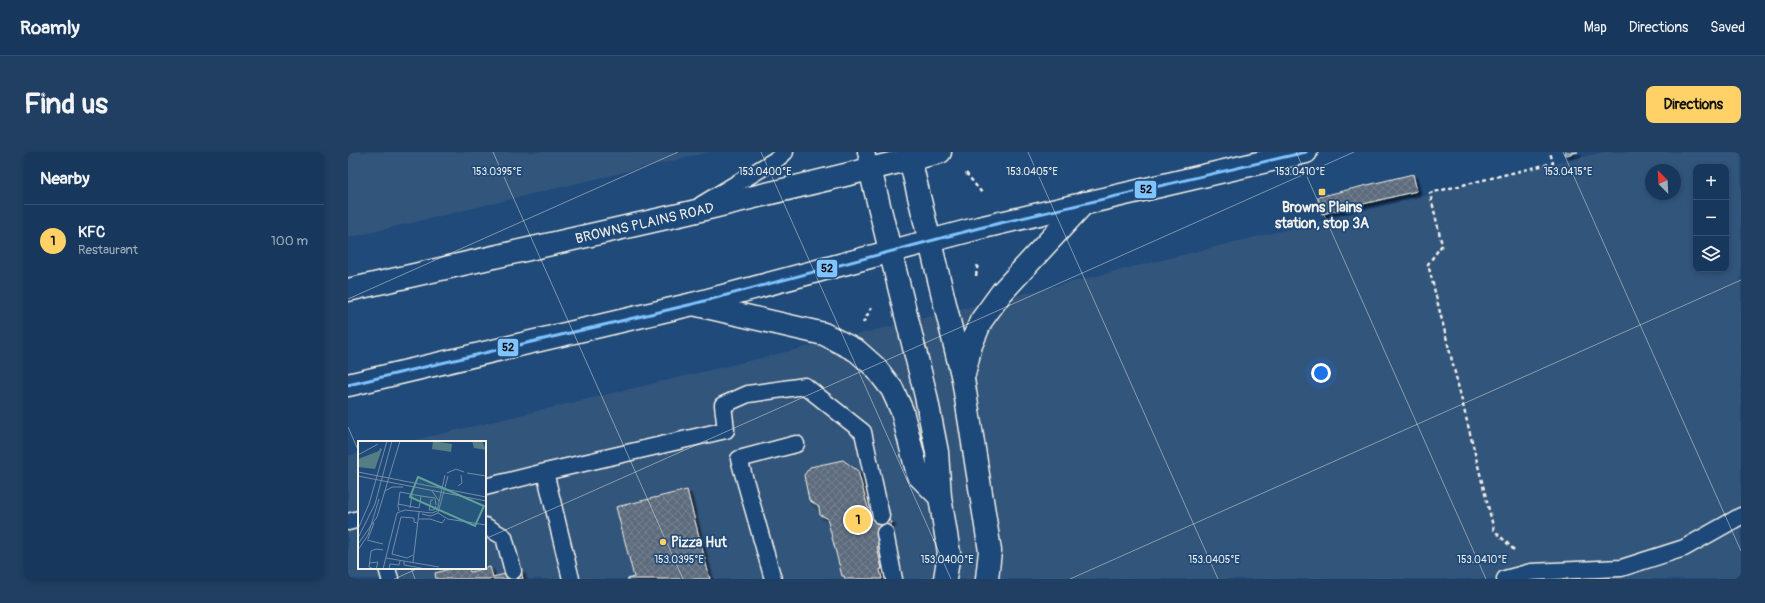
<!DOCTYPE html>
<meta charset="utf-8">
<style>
:root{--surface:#17385c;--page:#203f62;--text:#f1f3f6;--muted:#9eacbb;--line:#365272;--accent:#ffd166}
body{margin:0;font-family:Pangolin,sans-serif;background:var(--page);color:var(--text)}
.controls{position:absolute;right:12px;top:12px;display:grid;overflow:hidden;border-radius:8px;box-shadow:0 2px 6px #0003}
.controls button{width:36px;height:36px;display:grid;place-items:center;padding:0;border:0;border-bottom:1px solid var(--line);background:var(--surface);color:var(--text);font:20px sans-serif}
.compass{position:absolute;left:1297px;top:12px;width:36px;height:36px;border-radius:50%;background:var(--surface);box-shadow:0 2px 6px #0003;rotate:336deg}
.you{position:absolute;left:973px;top:221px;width:14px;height:14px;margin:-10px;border:3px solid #fff;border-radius:50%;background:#1a73e8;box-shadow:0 0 0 6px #1a73e833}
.badge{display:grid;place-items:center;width:26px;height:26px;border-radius:50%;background:var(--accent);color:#111;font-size:13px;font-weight:700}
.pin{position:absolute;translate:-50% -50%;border:2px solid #fff;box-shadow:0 1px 4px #0006}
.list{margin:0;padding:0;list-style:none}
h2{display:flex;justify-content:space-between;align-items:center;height:52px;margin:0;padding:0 16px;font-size:17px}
h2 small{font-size:13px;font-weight:400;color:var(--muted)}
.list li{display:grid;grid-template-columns:26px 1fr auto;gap:12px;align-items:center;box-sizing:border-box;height:72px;padding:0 16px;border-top:1px solid var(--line)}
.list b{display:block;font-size:15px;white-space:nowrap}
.list p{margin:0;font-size:13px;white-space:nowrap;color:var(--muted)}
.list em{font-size:13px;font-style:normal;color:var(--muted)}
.icon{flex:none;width:22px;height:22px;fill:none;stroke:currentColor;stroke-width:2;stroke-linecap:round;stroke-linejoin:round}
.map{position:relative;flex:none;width:1393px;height:427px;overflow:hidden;border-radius:8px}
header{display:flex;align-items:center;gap:24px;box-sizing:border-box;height:56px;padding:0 20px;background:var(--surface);border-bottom:1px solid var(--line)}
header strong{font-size:19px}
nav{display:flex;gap:22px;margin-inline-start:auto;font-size:14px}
.intro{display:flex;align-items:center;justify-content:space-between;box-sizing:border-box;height:96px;padding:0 24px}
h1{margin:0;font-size:28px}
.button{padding:10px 18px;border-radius:8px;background:var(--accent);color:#111;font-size:14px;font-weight:700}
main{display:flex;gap:24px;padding:0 24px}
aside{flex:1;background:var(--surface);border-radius:8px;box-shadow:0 2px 6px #0003}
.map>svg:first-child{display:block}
</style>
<header>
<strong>Roamly</strong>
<nav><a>Map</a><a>Directions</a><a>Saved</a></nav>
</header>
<div class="intro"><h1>Find us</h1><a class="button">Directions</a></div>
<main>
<aside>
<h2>Nearby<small></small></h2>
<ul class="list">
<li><span class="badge">1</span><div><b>KFC</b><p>Restaurant</p></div><em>100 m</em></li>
</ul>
</aside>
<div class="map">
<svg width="1393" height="427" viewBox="0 0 1393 427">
<defs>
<pattern id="building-cross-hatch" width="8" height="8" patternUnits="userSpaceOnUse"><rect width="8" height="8" fill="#5d6c7d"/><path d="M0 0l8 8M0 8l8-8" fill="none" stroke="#75818f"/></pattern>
<filter id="shadow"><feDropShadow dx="3.5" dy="3.5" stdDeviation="1" flood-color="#0009"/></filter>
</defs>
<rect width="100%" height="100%" fill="#1f4a7a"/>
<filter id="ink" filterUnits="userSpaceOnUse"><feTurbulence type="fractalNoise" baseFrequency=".025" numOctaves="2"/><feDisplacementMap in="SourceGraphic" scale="8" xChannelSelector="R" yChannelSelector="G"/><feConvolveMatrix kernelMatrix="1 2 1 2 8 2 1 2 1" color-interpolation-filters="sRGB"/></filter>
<g filter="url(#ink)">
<path fill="#32547b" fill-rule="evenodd" d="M 0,0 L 361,0 L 0,86 Z
M 1255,0 L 1393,0 L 1393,427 L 0,427 L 0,304 L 11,301 L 11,416 L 137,416 L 137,290 L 58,290 L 421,204 ZM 1348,15 L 1378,15 L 1378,117 L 1348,117 ZM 1303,18 L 1327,18 L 1327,42 L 1303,42 Z"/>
<path fill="url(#building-cross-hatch)" stroke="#f4f1e8" filter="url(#shadow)" d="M 1217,0 L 1230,0 L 1218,3 Z
M 1065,22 L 1069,39 L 974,62 L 970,45 Z
M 495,308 L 510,319 L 520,356 L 544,370 L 529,395 L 534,417 L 532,417 L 534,427 L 497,427 L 496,424 L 494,424 L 479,366 L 472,363 L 471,355 L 461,348 L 456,323 L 462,315 Z
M 339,338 L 362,427 L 279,427 L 286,425 L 268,355 Z
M 142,415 L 145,425 L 173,418 L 175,427 L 88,427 L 87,421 L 106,416 L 121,416 L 122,420 Z"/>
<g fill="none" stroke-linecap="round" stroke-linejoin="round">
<defs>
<path id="lane" d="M 518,0 L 522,17
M 353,53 L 429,7 L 437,0
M 197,320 L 378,278 L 375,253 L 400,242 L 457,234 L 515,280 L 533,364
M 137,335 L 197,320 L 223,427
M 0,370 L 11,367
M 137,374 L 156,385 L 165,419
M 537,381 L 546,427
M 39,416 L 42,427
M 425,427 L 391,307 L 448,292
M 1157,427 L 1183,420 L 1273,416 L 1336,396 L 1393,364"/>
<path id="secondary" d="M 562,7 L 615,227 L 642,399 L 639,427
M 522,17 L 578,244 L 589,300 L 592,345 L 601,401 L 597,427
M 345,152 L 476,182 L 509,199 L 527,215 L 544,237 L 554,259 L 570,323 L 592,345
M 616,222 L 623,193 L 633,169 L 654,140 L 736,51"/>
<g id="primary">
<path id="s1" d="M 0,138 L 340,61 L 592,0"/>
<path d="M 0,233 L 345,152 L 631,76 L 958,0"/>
</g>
</defs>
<use href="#lane" stroke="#f4f1e8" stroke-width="19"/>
<use href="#secondary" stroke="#f4f1e8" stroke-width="25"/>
<use href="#primary" stroke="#f4f1e8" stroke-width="25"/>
<path stroke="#f4f1e8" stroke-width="2.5" stroke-dasharray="4 3" stroke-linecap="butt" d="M 618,21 L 634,41
M 628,124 L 630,110
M 515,171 L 525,153
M 1166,398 L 1146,378 L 1080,112 L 1094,93 L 1082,41 L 1205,11 L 1202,0"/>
<use href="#lane" stroke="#1f4a7a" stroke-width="16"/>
<use href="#secondary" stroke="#1f4a7a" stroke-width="22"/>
<use href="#primary" stroke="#1f4a7a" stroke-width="22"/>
<defs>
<path id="bus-1" d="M 0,233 L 345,152 L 631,76 L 958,0"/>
</defs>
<use href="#bus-1" stroke="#1f4a7a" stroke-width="6"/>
<use href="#bus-1" stroke="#80c4ff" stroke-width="3"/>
</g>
</g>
<path fill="none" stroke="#f4f1e8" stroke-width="1" stroke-opacity="0.45" d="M 145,0 L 335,427M 413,0 L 603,427M 680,0 L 870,427M 948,0 L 1138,427M 1215,0 L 1393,399M 0,147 L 330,0M 0,275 L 11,300M 137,387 L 1006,0M 63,416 L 67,427M 46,427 L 71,416M 722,427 L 1393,128"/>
<g fill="#ffd166" stroke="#1f4a7a" stroke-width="1.5">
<rect x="970" y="36" width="8" height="8" rx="2"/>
<circle cx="315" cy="390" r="4"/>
</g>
<g text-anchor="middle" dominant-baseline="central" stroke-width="3.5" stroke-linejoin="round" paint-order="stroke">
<g font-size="14" font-weight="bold" fill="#f4f1e8" stroke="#1f4a7a">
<text x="974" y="55">Browns Plains<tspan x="974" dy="16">station, stop 3A</tspan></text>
<text x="323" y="390" text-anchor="start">Pizza Hut</text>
</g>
<g font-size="14" fill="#f4f1e8" stroke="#1f4a7a">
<text stroke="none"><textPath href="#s1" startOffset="304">BROWNS PLAINS ROAD</textPath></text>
</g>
</g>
<g transform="translate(10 289)">
<rect width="128" height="128" fill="#1f4a7a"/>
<path d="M 75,0 L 94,3 L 93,11 L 74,8 ZM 114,0 L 124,0 L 128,9 L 116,7 Z" fill="#547d85"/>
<path d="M 22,7 L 24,8 L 17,28 L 0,26 L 0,18 L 21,10 Z" fill="#547d85"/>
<path fill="none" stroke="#748da6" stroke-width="1" d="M 0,14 L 20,3M 0,31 L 128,56M 89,32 L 98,28 L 106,31M 109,32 L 128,35M 0,35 L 128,60M 100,45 L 104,42 L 103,34M 27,50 L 34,46 L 45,46M 74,50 L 81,60M 63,55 L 77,57 L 78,64M 75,59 L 73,59 L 71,69 L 76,69 L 78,65M 40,63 L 61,67 L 63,55 L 42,51 L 40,65 L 41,70M 52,67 L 54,54M 80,72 L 90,78 L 128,84M 64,73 L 73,75 L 80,72 L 90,35M 61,78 L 72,78 L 84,82 L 87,78M 0,88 L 11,63 L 29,0M 0,97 L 17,63 L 34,0M 10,98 L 16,82M 9,99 L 25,103M 0,103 L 19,76 L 42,0M 0,109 L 10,94 L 21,58M 55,114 L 49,117 L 34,113 L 43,76 L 56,77 L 56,81 L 59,82M 28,117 L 81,126M 46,120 L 46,124 L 68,128M 55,121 L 61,71M 11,122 L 20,121 L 18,128M 16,128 L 11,126 L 13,110 L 18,108 L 25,109M 25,128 L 39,72 L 47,69 L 74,72 L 79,70 L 87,34M 31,128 L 32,123 L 41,124 L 42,120"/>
<path fill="#5fa199" fill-opacity="0.15" stroke="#5fa199" stroke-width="2" d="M 60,36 L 126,65 L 117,85 L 52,56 Z"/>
<rect width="128" height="128" fill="none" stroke="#f4f1e8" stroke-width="2"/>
</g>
<g font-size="10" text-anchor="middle" fill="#f4f1e8" stroke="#1f4a7a" stroke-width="3.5" stroke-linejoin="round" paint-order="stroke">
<text x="149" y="23">153.0395°E</text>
<text x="417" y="23">153.0400°E</text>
<text x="684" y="23">153.0405°E</text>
<text x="952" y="23">153.0410°E</text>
<text x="1220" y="23">153.0415°E</text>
<text x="331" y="411">153.0395°E</text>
<text x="599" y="411">153.0400°E</text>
<text x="866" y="411">153.0405°E</text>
<text x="1134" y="411">153.0410°E</text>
</g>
<g stroke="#1f4a7a" stroke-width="1.5">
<rect x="786" y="28" width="23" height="19" rx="4" fill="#80c4ff"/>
<rect x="468" y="107" width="22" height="19" rx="4" fill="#80c4ff"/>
<rect x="149" y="186" width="22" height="19" rx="4" fill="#80c4ff"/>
</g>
<g font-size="11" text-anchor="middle" font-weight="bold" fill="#111">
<text x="798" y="41">52</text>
<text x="479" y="120">52</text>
<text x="160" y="199">52</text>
</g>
</svg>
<div class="controls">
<button>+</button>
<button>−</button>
<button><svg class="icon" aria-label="layers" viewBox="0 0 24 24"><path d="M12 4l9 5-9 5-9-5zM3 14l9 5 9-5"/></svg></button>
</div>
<svg class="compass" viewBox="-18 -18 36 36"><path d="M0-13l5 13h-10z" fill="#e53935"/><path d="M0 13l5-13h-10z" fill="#9eacbb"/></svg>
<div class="you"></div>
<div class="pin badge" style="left:510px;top:368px">1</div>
</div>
</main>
